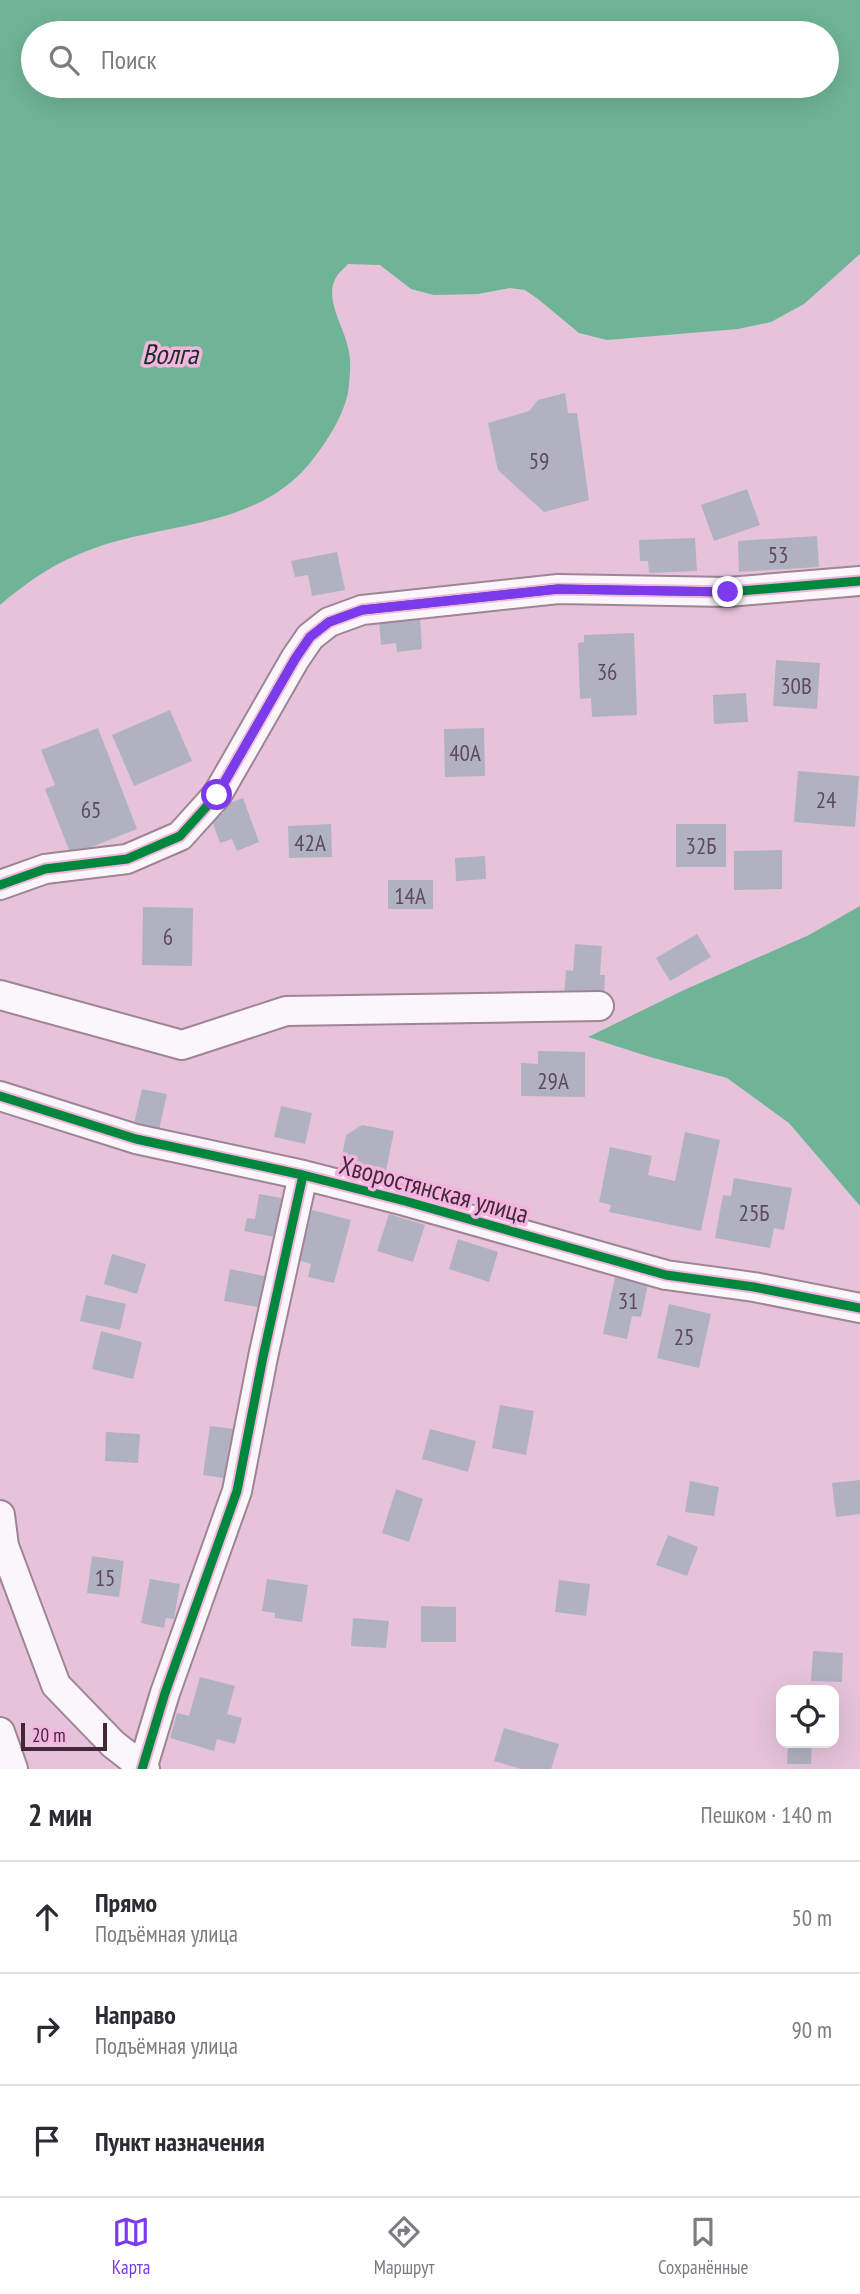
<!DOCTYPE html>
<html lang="ru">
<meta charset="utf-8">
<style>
:root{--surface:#fff;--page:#f7f7f7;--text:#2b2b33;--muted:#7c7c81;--line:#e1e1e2;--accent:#7c3aed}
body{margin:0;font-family:"PT Sans Narrow",sans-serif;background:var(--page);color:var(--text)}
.controls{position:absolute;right:21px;bottom:21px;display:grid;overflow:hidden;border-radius:14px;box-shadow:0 7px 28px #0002}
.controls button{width:63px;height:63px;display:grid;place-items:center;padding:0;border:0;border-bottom:2px solid var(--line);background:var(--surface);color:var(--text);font:35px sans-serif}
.scale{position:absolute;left:21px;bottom:18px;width:86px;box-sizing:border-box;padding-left:7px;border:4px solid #422839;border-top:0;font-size:19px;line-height:24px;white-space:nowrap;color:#422839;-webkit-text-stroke:5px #f5b4df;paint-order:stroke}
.stop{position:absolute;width:21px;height:21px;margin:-16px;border:5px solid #7c3aed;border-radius:50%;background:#fff}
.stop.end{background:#7c3aed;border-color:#fff;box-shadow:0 2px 7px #0008}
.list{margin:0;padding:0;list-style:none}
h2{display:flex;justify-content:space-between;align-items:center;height:91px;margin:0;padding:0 28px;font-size:30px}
h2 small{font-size:23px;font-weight:400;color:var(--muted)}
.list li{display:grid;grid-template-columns:46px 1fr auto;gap:21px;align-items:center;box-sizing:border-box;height:112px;padding:0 28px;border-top:2px solid var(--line)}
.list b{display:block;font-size:26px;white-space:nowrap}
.list p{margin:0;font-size:23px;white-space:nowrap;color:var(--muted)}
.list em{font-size:23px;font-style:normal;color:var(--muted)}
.icon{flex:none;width:38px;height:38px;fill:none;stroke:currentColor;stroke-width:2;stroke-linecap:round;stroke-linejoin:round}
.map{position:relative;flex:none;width:860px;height:1769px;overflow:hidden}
.search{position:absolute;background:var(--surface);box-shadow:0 7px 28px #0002;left:21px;right:21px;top:21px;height:77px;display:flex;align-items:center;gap:18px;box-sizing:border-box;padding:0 24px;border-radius:38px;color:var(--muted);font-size:26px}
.sheet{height:427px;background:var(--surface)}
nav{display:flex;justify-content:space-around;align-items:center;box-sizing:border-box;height:98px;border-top:2px solid var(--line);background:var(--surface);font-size:19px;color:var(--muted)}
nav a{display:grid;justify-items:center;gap:4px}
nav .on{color:var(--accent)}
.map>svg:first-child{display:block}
</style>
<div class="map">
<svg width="860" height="1769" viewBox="0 0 860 1769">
<rect width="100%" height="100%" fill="#e6c3da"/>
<path fill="#70b497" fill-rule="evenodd" d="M 0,0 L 860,0 L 860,254 L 804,304 L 771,322 L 738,329 L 607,340 L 579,333 L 538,299 L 525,290 L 510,288 L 478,294 L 434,295 L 411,289 L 380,265 L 348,264 C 345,268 339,272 337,276 C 322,298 346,329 349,352 C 351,362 350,374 349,384 C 348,412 321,452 302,472 C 247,528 164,523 95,548 C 56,562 32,578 0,605 ZM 33,33 L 827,33 L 827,86 L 33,86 Z
M 860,906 L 860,1206 L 789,1123 L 727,1078 L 650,1057 L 588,1037 L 684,990 L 809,935 Z"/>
<path fill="#b1b2c1" d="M 565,393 L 568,413 L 577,413 L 589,500 L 544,512 L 498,470 L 488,423 L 529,411 L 538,400 Z
M 747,489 L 760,525 L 714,541 L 701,505 Z
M 817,536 L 819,567 L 739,572 L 738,541 Z
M 695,538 L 697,571 L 649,573 L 648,561 L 640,561 L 639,540 Z
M 337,552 L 345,590 L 312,596 L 308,575 L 295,577 L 291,561 Z
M 420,617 L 422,649 L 397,652 L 396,643 L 381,645 L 379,620 Z
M 634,633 L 637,715 L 592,717 L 591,698 L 580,699 L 578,643 L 584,642 L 584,635 Z
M 776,660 L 820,663 L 817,709 L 773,706 Z
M 746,693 L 748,722 L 714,724 L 713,695 Z
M 170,710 L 192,761 L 134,786 L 112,735 Z
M 98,728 L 137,829 L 71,855 L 45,789 L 55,785 L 41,750 Z
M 484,728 L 485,776 L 445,777 L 444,729 Z
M 798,771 L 859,776 L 855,827 L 794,822 Z
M 243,798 L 259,842 L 237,851 L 232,839 L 220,843 L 211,818 L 224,813 L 221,806 Z
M 331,824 L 332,857 L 289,858 L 288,826 Z
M 676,824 L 726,824 L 726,867 L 676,867 Z
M 782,850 L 782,889 L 734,890 L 734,851 Z
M 485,856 L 486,879 L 456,881 L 455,858 Z
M 388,880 L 433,880 L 433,909 L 388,909 Z
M 143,907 L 193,908 L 192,966 L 142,965 Z
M 697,934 L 711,957 L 670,981 L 656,958 Z
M 575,944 L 602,946 L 600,975 L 605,975 L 604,993 L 564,996 L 566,970 L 573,971 Z
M 538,1051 L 585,1052 L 585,1097 L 521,1096 L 521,1063 L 538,1064 Z
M 142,1089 L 167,1094 L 159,1130 L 134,1124 Z
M 281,1106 L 312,1113 L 305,1144 L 274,1137 Z
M 362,1125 L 394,1131 L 384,1181 L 352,1174 L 353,1169 L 340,1167 L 346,1135 Z
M 685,1132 L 720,1140 L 701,1231 L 609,1212 L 611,1205 L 599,1202 L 610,1147 L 652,1156 L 648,1175 L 675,1181 Z
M 734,1178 L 792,1188 L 784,1230 L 774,1228 L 770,1248 L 715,1238 L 723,1195 L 731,1196 Z
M 259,1194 L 282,1198 L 275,1237 L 244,1231 L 247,1218 L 255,1219 Z
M 312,1210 L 351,1220 L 334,1283 L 308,1277 L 311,1264 L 298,1260 Z
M 389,1214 L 425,1225 L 413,1262 L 377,1251 Z
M 458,1239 L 498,1252 L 489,1282 L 449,1269 Z
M 112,1254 L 146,1264 L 137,1294 L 104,1284 Z
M 230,1269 L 269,1277 L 263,1308 L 224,1301 Z
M 615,1277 L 648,1284 L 641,1317 L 632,1316 L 627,1339 L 603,1334 Z
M 86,1295 L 126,1304 L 120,1330 L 80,1321 Z
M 669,1304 L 711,1314 L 699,1368 L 657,1358 Z
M 101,1331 L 142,1342 L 133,1379 L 92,1369 Z
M 500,1405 L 534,1411 L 526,1455 L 492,1448 Z
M 210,1426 L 241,1430 L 230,1479 L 203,1475 Z
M 430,1429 L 476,1441 L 468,1472 L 422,1459 Z
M 106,1432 L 140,1434 L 138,1463 L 105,1461 Z
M 860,1480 L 860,1514 L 836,1517 L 832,1483 Z
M 690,1481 L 719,1487 L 714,1516 L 685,1512 Z
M 396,1489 L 423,1499 L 409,1542 L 382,1533 Z
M 668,1535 L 698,1547 L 687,1576 L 656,1565 Z
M 92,1556 L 124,1561 L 119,1597 L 87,1593 Z
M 150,1579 L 180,1584 L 174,1619 L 166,1618 L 164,1628 L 141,1623 Z
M 267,1579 L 308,1585 L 302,1622 L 275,1618 L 275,1613 L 262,1611 Z
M 559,1580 L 590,1584 L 586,1616 L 555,1612 Z
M 421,1606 L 456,1607 L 456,1642 L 421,1642 Z
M 353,1618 L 389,1621 L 386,1648 L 351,1646 Z
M 813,1651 L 843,1653 L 842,1682 L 811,1681 Z
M 200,1677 L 235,1686 L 227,1714 L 242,1718 L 235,1744 L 217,1739 L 214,1751 L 170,1738 L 177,1713 L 189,1716 Z
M 504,1728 L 559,1744 L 551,1769 L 521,1769 L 494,1761 Z
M 788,1743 L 812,1743 L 811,1764 L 787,1764 Z"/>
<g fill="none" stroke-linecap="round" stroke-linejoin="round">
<defs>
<path id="street" d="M 0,885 L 45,869 L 127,859 L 180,836 L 217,795 L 295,659 L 310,637 L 329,622 L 362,610 L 558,589 L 728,592 L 860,581
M 0,995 L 182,1045 L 286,1011 L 599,1006
M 0,1096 L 136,1139 L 303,1175 L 405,1201 L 666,1275 L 754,1287 L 860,1308
M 0,1515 L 4,1546 L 56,1685 L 113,1744 L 145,1769
M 0,1732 L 13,1769
M 142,1769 L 165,1693 L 237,1491 L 263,1357 L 303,1175"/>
</defs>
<use href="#street" stroke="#9f8496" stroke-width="32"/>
<use href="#street" stroke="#fbf6f9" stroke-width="28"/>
<defs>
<path id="cycleway" d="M 0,885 L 45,869 L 127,859 L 180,836 L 217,795 L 295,659 L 310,637 L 329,622 L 362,610 L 558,589 L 728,592 L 860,581
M 0,1096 L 136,1139 L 303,1175 L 405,1201 L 666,1275 L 754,1287 L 860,1308
M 142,1769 L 165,1693 L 237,1491 L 263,1357 L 303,1175"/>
</defs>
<use href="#cycleway" stroke="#f5b4df" stroke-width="13"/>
<use href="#cycleway" stroke="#00873e" stroke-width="9"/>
</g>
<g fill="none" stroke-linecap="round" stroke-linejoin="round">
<path stroke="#7c3aed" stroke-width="9" d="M 217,795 L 295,659 L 310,637 L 329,622 L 362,610 L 558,589 L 728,592"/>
</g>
<g text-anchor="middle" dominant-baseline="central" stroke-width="7" stroke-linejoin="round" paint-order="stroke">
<g font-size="23" fill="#5e4a5b">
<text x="539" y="460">59</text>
<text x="778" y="554">53</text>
<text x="607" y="671">36</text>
<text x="796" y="685">30В</text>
<text x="465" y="752">40А</text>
<text x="826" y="799">24</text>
<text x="91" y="809">65</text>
<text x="310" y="842">42А</text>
<text x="701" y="845">32Б</text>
<text x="410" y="895">14А</text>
<text x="168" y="936">6</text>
<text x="553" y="1080">29А</text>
<text x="754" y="1212">25Б</text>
<text x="628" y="1300">31</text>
<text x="684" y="1336">25</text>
<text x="105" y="1577">15</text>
</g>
<g font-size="26" fill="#422839" stroke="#f5b4df">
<text transform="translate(434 1189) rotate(15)">Хворостянская улица</text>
</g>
<g font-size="28" font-style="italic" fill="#183024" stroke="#f5b4df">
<text x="170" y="353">Волга</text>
</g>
</g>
</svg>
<div class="controls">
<button><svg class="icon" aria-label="locate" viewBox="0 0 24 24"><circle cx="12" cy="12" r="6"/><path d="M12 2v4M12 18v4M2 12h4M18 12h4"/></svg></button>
</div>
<div class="scale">20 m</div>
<div class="stop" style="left:217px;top:795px"></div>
<div class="stop end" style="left:728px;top:592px"></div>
<div class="search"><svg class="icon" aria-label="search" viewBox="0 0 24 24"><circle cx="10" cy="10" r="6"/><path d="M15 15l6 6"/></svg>Поиск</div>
</div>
<section class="sheet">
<h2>2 мин<small>Пешком · 140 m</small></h2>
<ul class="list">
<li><svg class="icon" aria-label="ahead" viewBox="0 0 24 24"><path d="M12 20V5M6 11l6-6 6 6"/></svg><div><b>Прямо</b><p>Подъёмная улица</p></div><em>50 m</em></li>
<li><svg class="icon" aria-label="right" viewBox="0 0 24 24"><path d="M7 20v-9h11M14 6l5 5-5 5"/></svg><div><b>Направо</b><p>Подъёмная улица</p></div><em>90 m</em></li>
<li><svg class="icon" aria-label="arrive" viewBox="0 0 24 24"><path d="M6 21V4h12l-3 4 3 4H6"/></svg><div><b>Пункт назначения</b></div></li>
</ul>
</section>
<nav>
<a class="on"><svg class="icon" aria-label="map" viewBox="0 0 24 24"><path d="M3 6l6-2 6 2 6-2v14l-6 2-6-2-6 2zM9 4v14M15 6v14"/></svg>Карта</a>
<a><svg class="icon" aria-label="directions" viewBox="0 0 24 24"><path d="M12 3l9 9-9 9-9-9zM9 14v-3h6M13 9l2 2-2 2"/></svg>Маршрут</a>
<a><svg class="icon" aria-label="saved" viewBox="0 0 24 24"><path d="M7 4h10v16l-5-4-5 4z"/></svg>Сохранённые</a>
</nav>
